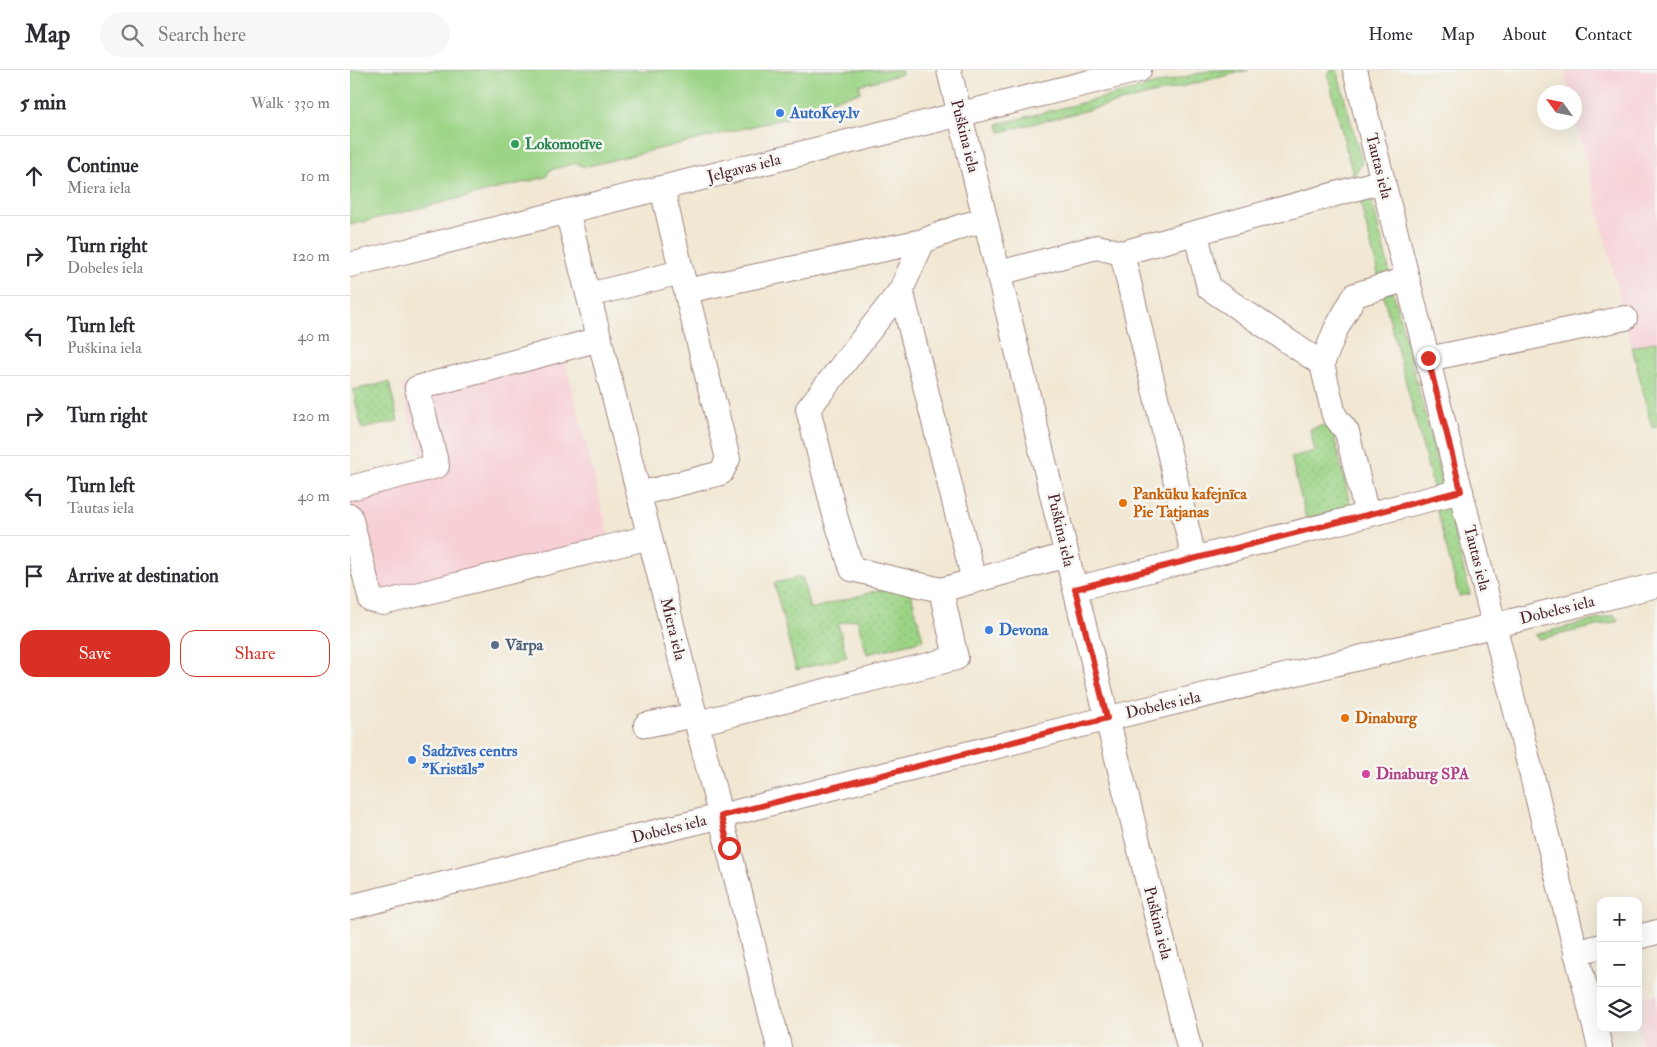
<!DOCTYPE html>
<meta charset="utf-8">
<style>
:root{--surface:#fff;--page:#f7f7f7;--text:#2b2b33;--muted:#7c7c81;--line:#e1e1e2;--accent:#d93025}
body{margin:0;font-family:"IM FELL Double Pica",serif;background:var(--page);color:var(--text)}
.controls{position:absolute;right:15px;bottom:15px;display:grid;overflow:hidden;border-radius:10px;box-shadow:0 5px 20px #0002}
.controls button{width:45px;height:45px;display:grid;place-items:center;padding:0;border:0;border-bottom:1px solid var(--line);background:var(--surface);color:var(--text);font:25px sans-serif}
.compass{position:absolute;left:1187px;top:15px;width:45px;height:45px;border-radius:50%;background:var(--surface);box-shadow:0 5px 20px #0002;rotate:303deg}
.stop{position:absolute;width:15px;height:15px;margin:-11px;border:4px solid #d93025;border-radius:50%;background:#fff}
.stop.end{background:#d93025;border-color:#fff;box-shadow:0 1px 5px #0008}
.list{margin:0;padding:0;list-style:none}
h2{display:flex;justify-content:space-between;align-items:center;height:65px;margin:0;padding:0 20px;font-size:21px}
h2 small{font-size:16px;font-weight:400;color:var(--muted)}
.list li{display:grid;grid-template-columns:32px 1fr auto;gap:15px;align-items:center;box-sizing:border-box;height:80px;padding:0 20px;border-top:1px solid var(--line)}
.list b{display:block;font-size:19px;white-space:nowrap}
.list p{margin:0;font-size:16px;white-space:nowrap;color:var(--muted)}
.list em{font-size:16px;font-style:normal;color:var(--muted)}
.actions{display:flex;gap:10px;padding:15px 20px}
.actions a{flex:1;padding:11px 0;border:1px solid var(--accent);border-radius:15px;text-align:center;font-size:18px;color:var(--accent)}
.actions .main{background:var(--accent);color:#fff}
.icon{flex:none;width:28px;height:28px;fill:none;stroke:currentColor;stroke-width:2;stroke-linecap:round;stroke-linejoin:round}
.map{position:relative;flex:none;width:1307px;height:977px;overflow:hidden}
header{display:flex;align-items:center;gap:30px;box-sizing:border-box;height:70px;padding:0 25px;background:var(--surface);border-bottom:1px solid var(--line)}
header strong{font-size:24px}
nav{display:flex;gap:28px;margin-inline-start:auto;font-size:18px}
.search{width:350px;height:45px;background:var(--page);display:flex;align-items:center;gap:12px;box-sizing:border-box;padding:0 18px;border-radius:28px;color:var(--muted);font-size:19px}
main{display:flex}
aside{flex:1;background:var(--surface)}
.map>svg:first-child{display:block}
</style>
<header>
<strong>Map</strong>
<div class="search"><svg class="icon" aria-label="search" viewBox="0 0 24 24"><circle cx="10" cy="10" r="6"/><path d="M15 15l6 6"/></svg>Search here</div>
<nav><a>Home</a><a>Map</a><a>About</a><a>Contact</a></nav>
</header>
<main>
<aside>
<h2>5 min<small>Walk · 330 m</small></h2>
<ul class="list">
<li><svg class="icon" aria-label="ahead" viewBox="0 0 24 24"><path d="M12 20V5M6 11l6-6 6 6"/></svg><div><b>Continue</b><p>Miera iela</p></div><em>10 m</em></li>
<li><svg class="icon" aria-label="right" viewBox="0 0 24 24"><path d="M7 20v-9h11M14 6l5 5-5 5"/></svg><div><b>Turn right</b><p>Dobeles iela</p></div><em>120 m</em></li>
<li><svg class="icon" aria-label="left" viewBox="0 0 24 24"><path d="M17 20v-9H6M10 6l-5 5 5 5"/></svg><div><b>Turn left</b><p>Puškina iela</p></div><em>40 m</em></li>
<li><svg class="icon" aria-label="right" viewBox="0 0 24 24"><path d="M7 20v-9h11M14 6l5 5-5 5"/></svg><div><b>Turn right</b></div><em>120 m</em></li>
<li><svg class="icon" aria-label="left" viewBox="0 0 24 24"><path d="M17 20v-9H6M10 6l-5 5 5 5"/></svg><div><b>Turn left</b><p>Tautas iela</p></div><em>40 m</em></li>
<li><svg class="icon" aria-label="arrive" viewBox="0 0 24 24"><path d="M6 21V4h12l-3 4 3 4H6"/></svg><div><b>Arrive at destination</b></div></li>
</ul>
<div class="actions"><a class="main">Save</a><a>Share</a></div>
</aside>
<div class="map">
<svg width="1307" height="977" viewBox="0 0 1307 977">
<defs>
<pattern id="grass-dots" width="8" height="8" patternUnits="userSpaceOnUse" patternTransform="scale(1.25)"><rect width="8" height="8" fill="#9cd486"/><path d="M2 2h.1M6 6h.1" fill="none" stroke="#88b674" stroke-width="1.8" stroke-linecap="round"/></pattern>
</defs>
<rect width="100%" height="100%" fill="#f6f6f2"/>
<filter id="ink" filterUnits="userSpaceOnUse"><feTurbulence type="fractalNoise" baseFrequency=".02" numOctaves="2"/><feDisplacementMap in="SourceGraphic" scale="10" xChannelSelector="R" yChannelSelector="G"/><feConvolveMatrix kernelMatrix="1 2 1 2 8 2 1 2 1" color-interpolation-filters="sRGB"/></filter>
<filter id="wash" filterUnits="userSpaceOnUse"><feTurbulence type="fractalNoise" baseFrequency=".0096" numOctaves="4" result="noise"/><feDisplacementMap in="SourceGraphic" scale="20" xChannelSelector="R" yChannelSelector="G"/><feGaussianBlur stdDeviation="1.12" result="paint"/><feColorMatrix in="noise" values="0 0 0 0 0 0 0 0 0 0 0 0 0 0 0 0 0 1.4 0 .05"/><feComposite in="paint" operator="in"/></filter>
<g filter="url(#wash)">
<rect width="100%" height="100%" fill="#f1e7d2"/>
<path fill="#f7cfd5" d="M 1214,0 L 1307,0 L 1307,271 L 1282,277 L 1225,45 L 1224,22 L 1219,22 Z
M 211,273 L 259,467 L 10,528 L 0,485 L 0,409 L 71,390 L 51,315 Z
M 1307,924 L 1307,977 L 1292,977 L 1288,958 L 1288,929 Z"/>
<path fill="url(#grass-dots)" stroke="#737a58" d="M 862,0 L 899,0 L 650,62 L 648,54 Z
M 982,0 L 987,0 L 1012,93 L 1003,106 L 978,6 L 978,2 Z
M 1014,129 L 1021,131 L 1023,136 L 1040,203 L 1029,208 L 1010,131 Z
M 1043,221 L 1092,410 L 1088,417 L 1083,417 L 1033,224 Z
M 1307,271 L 1307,357 L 1302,358 L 1282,277 Z
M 39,312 L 48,351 L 12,359 L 3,320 Z
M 981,353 L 1001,438 L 956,448 L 941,387 L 965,381 L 960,359 Z
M 1087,436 L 1098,437 L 1120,524 L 1109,526 L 1086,438 Z
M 452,507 L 460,539 L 537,518 L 561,523 L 573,570 L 517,584 L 507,549 L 488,554 L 497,587 L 446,600 L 424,513 Z
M 1264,545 L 1269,551 L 1189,569 L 1184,565 Z"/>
<path fill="#9cd486" stroke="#737a58" d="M 0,0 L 551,0 L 552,4 L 509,15 L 511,22 L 436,42 L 437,48 L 234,97 L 227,93 L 200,100 L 196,107 L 0,155 Z"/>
</g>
<g filter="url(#ink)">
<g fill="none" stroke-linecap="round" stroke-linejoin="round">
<defs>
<path id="minor" d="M 599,0 L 725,519 L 839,977
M 1005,0 L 1250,977
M 217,141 L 429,977
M 846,164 L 859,218 L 972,294
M 573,171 L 551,220 L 458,339 L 486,449 L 502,499 L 591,520 L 717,485
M 772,183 L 844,488
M 0,195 L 789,0
M 649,203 L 747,177 L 772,183 L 1033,111
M 551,220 L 624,511
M 336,221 L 573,171 L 612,156 L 635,150
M 239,225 L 331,202
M 1078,289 L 1275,248
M 0,418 L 87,396 L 67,318 L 250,269
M 289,424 L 371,403 L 378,389 L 336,221 L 312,118
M 1017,445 L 997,362 L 984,345 L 972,294 L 986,259 L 1005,225 L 1057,209
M 0,446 L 21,530 L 33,533 L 300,467
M 725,519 L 1111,421
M 347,653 L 606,588 L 591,520
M 296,655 L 345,645
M 0,837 L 371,746 L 731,655 L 1175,548 L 1307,515
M 1288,867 L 1307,862
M 1226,883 L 1251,876"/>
</defs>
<use href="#minor" stroke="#9e837e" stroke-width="26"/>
<use href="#minor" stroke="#fff" stroke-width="24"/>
</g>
</g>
<g fill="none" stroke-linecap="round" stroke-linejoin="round" filter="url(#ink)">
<path stroke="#d93025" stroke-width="6" d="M 379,778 L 371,746 L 757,648 L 725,519 L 1111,421 L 1078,288"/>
</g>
<g fill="#3f7fe0" stroke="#f6f6f2" stroke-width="2">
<circle cx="430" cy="43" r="5"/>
<circle cx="639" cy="560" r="5"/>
<circle cx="62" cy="690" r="5"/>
</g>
<circle fill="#2e9e5b" stroke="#f6f6f2" stroke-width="2" cx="165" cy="74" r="5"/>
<g fill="#e8710a" stroke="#f6f6f2" stroke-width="2">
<circle cx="773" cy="433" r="5"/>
<circle cx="995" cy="648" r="5"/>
</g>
<circle fill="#5c6f8a" stroke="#f6f6f2" stroke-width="2" cx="145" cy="575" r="5"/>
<circle fill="#d1479c" stroke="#f6f6f2" stroke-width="2" cx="1016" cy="704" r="5"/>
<g text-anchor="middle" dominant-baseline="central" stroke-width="5" stroke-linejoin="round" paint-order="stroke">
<g font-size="16" font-weight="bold" fill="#366cbe" stroke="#f6f6f2" text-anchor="start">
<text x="440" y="43">AutoKey.lv</text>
<text x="649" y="560">Devona</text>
<text x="72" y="681">Sadzīves centrs<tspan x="72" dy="18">"Kristāls"</tspan></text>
</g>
<g font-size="16" fill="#4a1f2b" stroke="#f6f6f2">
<text transform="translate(615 66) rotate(76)">Puškina iela</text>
<text transform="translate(1029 96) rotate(76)">Tautas iela</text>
<text transform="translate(394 98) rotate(-14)">Jelgavas iela</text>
<text transform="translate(711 460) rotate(77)">Puškina iela</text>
<text transform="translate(1127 488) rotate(76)">Tautas iela</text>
<text transform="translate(1207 540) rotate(-14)">Dobeles iela</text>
<text transform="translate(323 559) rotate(76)">Miera iela</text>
<text transform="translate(813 635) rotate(-13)">Dobeles iela</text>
<text transform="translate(319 759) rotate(-14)">Dobeles iela</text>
<text transform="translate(808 853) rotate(76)">Puškina iela</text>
</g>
<g font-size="16" font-weight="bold" fill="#27864d" stroke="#f6f6f2" text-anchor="start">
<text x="175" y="74">Lokomotīve</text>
</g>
<g font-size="16" font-weight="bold" fill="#c56008" stroke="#f6f6f2" text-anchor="start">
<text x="783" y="424">Pankūku kafejnīca<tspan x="783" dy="18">Pie Tatjanas</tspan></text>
<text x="1005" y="648">Dinaburg</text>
</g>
<g font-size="16" font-weight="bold" fill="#4e5e75" stroke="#f6f6f2" text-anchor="start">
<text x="155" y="575">Vārpa</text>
</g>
<g font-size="16" font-weight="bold" fill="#b23c85" stroke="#f6f6f2" text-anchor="start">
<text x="1026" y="704">Dinaburg SPA</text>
</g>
</g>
</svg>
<div class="controls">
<button>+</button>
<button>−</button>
<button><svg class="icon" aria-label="layers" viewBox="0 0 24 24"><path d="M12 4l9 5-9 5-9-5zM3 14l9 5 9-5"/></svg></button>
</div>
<svg class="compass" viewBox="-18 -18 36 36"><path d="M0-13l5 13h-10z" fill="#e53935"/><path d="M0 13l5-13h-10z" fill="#7c7c81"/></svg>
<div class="stop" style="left:379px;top:778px"></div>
<div class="stop end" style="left:1078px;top:288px"></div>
</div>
</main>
